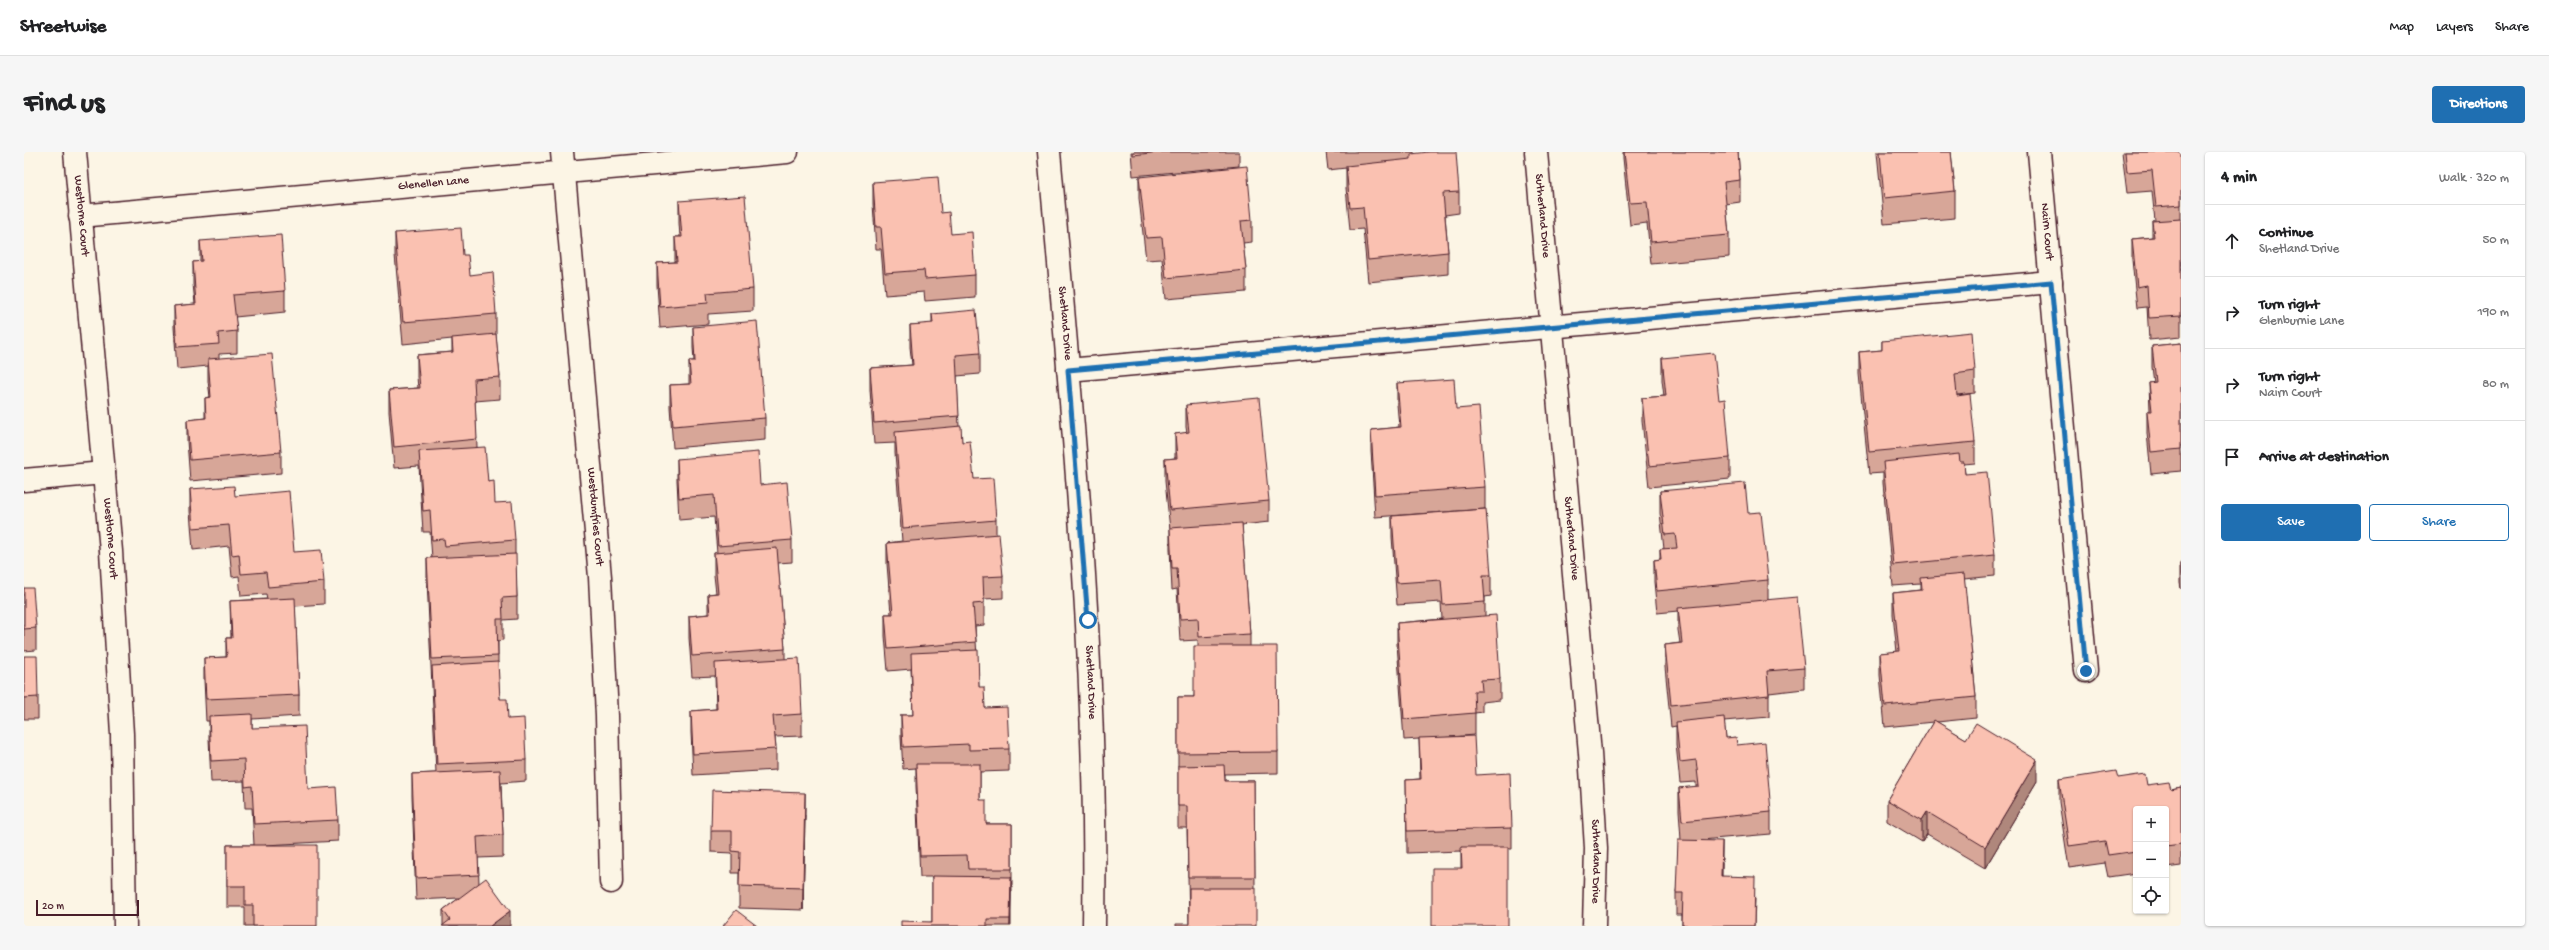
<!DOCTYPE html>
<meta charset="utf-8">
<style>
:root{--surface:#fff;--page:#f6f6f6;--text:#202124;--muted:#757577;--line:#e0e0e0;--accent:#1f6fb2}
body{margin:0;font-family:"Gochi Hand",sans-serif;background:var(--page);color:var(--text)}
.controls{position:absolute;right:12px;bottom:12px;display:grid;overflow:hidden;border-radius:4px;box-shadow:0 1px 3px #0004}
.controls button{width:36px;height:36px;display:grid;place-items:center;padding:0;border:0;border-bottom:1px solid var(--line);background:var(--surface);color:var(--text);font:20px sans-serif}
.scale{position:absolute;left:12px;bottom:10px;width:103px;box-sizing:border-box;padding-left:4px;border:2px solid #4a1f2b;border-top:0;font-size:11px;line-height:14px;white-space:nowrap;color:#4a1f2b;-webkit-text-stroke:3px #fcf5e5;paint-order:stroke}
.stop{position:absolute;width:12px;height:12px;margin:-9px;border:3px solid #1f6fb2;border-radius:50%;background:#fff}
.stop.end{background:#1f6fb2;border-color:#fff;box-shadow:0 1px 4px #0008}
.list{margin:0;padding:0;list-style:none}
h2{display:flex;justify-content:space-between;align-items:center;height:52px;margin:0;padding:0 16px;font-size:17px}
h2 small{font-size:13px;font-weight:400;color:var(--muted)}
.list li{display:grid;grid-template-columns:26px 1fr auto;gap:12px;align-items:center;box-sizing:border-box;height:72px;padding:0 16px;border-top:1px solid var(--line)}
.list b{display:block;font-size:15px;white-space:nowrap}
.list p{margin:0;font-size:13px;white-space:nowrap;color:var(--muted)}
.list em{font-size:13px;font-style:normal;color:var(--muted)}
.actions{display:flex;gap:8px;padding:12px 16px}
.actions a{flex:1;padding:9px 0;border:1px solid var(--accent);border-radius:4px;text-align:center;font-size:14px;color:var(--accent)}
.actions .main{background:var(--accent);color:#fff}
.icon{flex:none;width:22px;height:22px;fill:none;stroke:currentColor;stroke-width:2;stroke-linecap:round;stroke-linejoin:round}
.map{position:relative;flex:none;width:2157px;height:774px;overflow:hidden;border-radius:4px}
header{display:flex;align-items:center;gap:24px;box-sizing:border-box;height:56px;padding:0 20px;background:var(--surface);border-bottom:1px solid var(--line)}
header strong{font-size:19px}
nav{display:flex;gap:22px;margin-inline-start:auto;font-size:14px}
.intro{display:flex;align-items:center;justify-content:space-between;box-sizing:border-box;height:96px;padding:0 24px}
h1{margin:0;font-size:28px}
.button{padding:10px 18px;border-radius:4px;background:var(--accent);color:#fff;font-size:14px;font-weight:700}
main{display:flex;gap:24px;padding:0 24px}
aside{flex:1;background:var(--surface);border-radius:4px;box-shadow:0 1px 3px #0004}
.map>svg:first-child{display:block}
</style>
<header>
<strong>Streetwise</strong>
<nav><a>Map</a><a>Layers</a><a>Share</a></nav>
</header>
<div class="intro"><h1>Find us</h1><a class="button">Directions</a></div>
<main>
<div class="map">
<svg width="2157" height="774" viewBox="0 0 2157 774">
<rect width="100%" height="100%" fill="#fcf5e5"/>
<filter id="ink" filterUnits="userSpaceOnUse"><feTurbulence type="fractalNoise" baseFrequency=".025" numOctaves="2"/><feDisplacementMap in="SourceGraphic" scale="8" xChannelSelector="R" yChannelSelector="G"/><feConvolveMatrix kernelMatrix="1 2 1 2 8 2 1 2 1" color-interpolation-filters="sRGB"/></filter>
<g filter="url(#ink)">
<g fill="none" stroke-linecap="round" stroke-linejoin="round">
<defs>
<g id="minor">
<path id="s1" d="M 51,0 L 87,399 L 98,582 L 101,774"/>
<path id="s2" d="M 538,0 L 576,425 L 583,564 L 587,730"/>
<path id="s3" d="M 1025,0 C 1048,258 1074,515 1070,774"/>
<path id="s4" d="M 1512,0 L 1566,601 L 1572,696 L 1570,774"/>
<path id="s5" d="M 2015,0 L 2062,519"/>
<path id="s6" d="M 56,64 L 763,0"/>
<path d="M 1044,218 L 2027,130"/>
<path d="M 0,328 L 80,321"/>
</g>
</defs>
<use href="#minor" stroke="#4a1f2b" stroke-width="25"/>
<use href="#minor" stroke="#fcf5e5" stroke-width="22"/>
</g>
<path fill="#d7a698" stroke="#4a1f2b" d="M 1107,0 L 1215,0 L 1215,14 L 1109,24 Z
M 1302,0 L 1390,0 L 1390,1 L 1435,40 L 1435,61 L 1421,63 L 1424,100 L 1424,122 L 1344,130 L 1339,77 L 1326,78 L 1322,36 L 1322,16 L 1304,18 Z
M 1599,0 L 1714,0 L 1716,28 L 1716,50 L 1702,52 L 1705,83 L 1705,105 L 1627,112 L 1623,71 L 1606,73 L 1599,6 Z
M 1853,0 L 1927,0 L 1931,39 L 1931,66 L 1860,72 Z
M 2098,0 L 2157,0 L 2157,185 L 2125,188 L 2123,155 L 2113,156 L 2108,108 L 2108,87 L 2128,85 L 2128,69 L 2131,69 L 2128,39 L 2103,41 Z
M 1115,25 L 1228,68 L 1228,90 L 1219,91 L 1222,118 L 1222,140 L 1142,147 L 1138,107 L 1122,108 L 1115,46 Z
M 849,30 L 917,61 L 927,82 L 951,123 L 951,145 L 901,149 L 900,140 L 861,143 L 857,97 L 852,97 L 849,52 Z
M 655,49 L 729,137 L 729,159 L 684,162 L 684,172 L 636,176 L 633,133 L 633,111 L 651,110 L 651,85 L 656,85 L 655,71 Z
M 371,81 L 439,103 L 446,123 L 472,162 L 472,184 L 476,225 L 476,247 L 451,249 L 453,295 L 464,330 L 471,351 L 491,388 L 491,402 L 493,445 L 493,467 L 479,468 L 479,488 L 474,489 L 474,521 L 476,547 L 484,567 L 502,608 L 502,629 L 477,631 L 479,683 L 479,705 L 454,706 L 455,732 L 486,774 L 419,774 L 419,758 L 435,746 L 392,748 L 388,644 L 388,622 L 412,621 L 403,428 L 403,406 L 408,406 L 406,380 L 399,380 L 395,314 L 370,316 L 365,260 L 365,238 L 394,236 L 393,225 L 393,203 L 428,200 L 428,187 L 379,192 L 371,103 Z
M 176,89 L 261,139 L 261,160 L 211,165 L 213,179 L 213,201 L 195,202 L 195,206 L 257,300 L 257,321 L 166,329 L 163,289 L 163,268 L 181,266 L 181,246 L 186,245 L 184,229 L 184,214 L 153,217 L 150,175 L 150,154 L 171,152 L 169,132 L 169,110 L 176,110 Z
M 908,162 L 956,201 L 956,222 L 933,224 L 935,275 L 938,290 L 950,327 L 972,368 L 972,382 L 979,424 L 979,446 L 960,447 L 960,473 L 951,474 L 955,535 L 961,556 L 985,597 L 985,619 L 956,620 L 956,648 L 962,672 L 988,672 L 988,739 L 987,739 L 987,774 L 877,774 L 908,770 L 908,725 L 896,725 L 892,634 L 892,616 L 879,617 L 877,585 L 877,563 L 889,563 L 887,517 L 864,519 L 861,484 L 861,462 L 867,462 L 863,412 L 863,391 L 878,389 L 871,301 L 871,291 L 850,292 L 846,238 L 846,216 L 888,213 L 886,195 L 886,173 L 908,172 Z
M 669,175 L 741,266 L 741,288 L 649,296 L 646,255 L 646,233 L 665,232 L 665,209 L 670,209 L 669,196 Z
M 1858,189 L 1951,219 L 1951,241 L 1933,243 L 1951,290 L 1951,311 L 1940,312 L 1941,322 L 1971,403 L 1971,424 L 1940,427 L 1952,545 L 1952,566 L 1913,570 L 2013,629 L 1961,716 L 1903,682 L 1898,690 L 1863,669 L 1863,648 L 1909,570 L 1861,575 L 1856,523 L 1856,501 L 1873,500 L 1869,462 L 1869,441 L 1897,438 L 1897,432 L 1869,434 L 1859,331 L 1859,321 L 1845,322 L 1835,222 L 1835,200 L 1858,198 Z
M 2157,191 L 2157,319 L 2127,322 L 2123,281 L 2123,259 L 2126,259 L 2125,231 L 2130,231 L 2128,215 L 2128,194 Z
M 1638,206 L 1695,248 L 1706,306 L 1706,327 L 1625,335 L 1618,268 L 1618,246 L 1640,244 L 1638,228 Z
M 1373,231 L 1461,335 L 1461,357 L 1351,365 L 1347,299 L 1347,278 L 1375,275 L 1373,252 Z
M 1162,253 L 1245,349 L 1245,370 L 1218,373 L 1226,482 L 1226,494 L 1254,600 L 1254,621 L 1201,622 L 1201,629 L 1230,629 L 1231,736 L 1165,772 L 1163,676 L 1154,676 L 1154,545 L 1170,545 L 1174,494 L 1174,488 L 1156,489 L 1153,437 L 1148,438 L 1146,397 L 1146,378 L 1141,329 L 1141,307 L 1151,306 L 1151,282 L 1163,281 L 1162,275 Z
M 653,307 L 736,333 L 768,388 L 768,410 L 754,411 L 761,497 L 761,506 L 778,562 L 778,584 L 751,585 L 752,597 L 752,618 L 669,623 L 667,580 L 667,559 L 692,557 L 691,524 L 668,525 L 665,486 L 665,464 L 684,462 L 684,442 L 692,441 L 690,423 L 690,401 L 693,401 L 690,365 L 655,368 L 653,328 Z
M 166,337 L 211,344 L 270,400 L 300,430 L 300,452 L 271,454 L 275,543 L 275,564 L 228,567 L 228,576 L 314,668 L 314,689 L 241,693 L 293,774 L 221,774 L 221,755 L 203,755 L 203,693 L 230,693 L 228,656 L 221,656 L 220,629 L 187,630 L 185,586 L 185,569 L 182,569 L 180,528 L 180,506 L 202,505 L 202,486 L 207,486 L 206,449 L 243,447 L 242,442 L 217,444 L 215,424 L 208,425 L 205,394 L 169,398 L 166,359 Z
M 1636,339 L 1724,361 L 1744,428 L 1744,448 L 1780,516 L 1780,537 L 1745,541 L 1745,565 L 1700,569 L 1702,586 L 1713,593 L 1747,660 L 1747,682 L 1677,688 L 1698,711 L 1698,724 L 1731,747 L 1730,774 L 1658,774 L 1658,763 L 1652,763 L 1652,741 L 1657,688 L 1655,658 L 1655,636 L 1672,635 L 1672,630 L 1656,631 L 1652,592 L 1652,574 L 1647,575 L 1641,515 L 1641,493 L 1656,491 L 1654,478 L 1654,459 L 1633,461 L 1630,430 L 1630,408 L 1636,407 L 1636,397 L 1640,397 L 1636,361 Z
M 1368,364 L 1467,423 L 1467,444 L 1461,445 L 1461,464 L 1476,527 L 1476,548 L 1458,550 L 1458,560 L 1451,561 L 1451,583 L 1415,586 L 1452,623 L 1488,676 L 1488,697 L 1484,697 L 1437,716 L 1437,699 L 1383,701 L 1382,628 L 1396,627 L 1395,587 L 1380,588 L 1373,492 L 1373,471 L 1418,467 L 1417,450 L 1373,453 L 1368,385 Z
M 2157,409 L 2157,437 L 2156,431 L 2156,410 Z
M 0,436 L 12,476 L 12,498 L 0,499 Z
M 0,504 L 14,545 L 14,567 L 0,567 Z
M 2035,628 L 2123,633 L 2147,637 L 2157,635 L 2157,714 L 2142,716 L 2142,657 L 2112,657 L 2112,721 L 2084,725 L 2081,711 L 2045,716 L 2035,650 Z
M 781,663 L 779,758 L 715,756 L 715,721 L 708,721 L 708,701 L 687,700 L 687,679 Z"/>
<path fill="#af877c" stroke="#4a1f2b" d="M 2013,608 L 2013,629 L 1961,716 L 1961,695 Z
M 781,641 L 781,663 L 779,758 L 779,736 Z
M 1903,660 L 1903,682 L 1898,690 L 1898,668 Z
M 1698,689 L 1698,711 L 1697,746 L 1697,724 Z
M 987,725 L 987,747 L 986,774 Z
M 486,759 L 486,774 L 466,774 Z"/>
<path fill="#fac1b1" stroke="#4a1f2b" d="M 1109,0 L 1135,0 L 1109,3 Z
M 1405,0 L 1432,0 L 1435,40 L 1419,41 L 1424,100 L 1344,108 L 1339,55 L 1326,56 L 1322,14 L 1387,7 L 1387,2 Z
M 1600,0 L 1714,0 L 1716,28 L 1700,30 L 1705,83 L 1627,90 L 1623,50 L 1606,51 Z
M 1856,0 L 1927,0 L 1931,39 L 1860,46 Z
M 2101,0 L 2157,0 L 2157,53 L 2132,55 L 2128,18 L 2103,20 Z
M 1223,14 L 1228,68 L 1217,69 L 1222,118 L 1142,126 L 1138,85 L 1122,86 L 1115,25 Z
M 914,25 L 917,61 L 925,60 L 927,82 L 948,80 L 951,123 L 901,127 L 900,118 L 861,121 L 857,75 L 852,75 L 849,30 Z
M 721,44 L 729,137 L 683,141 L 684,151 L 636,155 L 633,111 L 653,110 L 651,85 L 658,85 L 655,49 Z
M 2157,67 L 2157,164 L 2125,166 L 2123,133 L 2113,135 L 2108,87 L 2130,85 L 2128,69 Z
M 437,76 L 439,103 L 444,103 L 446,123 L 469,120 L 472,162 L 379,170 L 371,81 Z
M 257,83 L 261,139 L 209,143 L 213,179 L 194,181 L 195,192 L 153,195 L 150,154 L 172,152 L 169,110 L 178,109 L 176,89 Z
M 952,158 L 956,201 L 932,203 L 935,264 L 850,271 L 846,216 L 889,213 L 886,173 L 909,171 L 908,162 Z
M 733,169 L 741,266 L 649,274 L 646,233 L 667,232 L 665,209 L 671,209 L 669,175 Z
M 1948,180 L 1951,219 L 1931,222 L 1933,244 L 1946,242 L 1951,290 L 1845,300 L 1835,200 L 1858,198 L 1858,189 Z
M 472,182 L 476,225 L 450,227 L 453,287 L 370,295 L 365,238 L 396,236 L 393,203 L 429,200 L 428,186 Z
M 2157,191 L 2157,297 L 2127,300 L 2123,259 L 2128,259 L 2125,231 L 2132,230 L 2128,194 Z
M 1690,201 L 1695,248 L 1701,247 L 1706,306 L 1625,314 L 1618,246 L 1642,244 L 1638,206 Z
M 248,202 L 257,300 L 166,308 L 163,268 L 182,266 L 181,246 L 187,245 L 184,207 Z
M 1430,227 L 1432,257 L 1455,255 L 1461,335 L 1351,343 L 1347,278 L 1377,275 L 1373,231 Z
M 1235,246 L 1245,349 L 1146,358 L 1141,307 L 1153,306 L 1151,282 L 1165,280 L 1162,253 Z
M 937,274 L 938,290 L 946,289 L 950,327 L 969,326 L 972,368 L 879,376 L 871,280 Z
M 461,295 L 464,330 L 470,329 L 471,351 L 488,350 L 491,388 L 421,394 L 420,387 L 408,388 L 406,358 L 399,359 L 395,299 Z
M 734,300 L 736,333 L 763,330 L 768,388 L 694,394 L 690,343 L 655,346 L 653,307 Z
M 1935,302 L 1936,310 L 1940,310 L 1941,322 L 1963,320 L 1971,403 L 1869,413 L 1859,310 Z
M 1721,331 L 1724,361 L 1737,360 L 1744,428 L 1633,439 L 1630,408 L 1637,407 L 1636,397 L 1653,396 L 1651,382 L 1641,383 L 1636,339 Z
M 210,334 L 211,344 L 265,339 L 270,400 L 297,398 L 300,430 L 244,435 L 242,420 L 217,422 L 215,402 L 208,403 L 205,373 L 169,376 L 166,337 Z
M 1462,357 L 1467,423 L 1459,423 L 1461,450 L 1419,453 L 1417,428 L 1373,431 L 1368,364 Z
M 1218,371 L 1226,482 L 1175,485 L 1174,466 L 1156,467 L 1153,416 L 1148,416 L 1146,376 Z
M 975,382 L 979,424 L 959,425 L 960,451 L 949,452 L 952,490 L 864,497 L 861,462 L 869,462 L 863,391 Z
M 753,396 L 761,497 L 668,504 L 665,464 L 686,462 L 684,442 L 694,441 L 690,401 Z
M 492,402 L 493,445 L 478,446 L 479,467 L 473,467 L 474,504 L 408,507 L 403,406 Z
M 1940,422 L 1952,545 L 1861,554 L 1856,501 L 1875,499 L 1869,441 L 1898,438 L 1897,426 Z
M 0,436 L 9,436 L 12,476 L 0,477 Z
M 1773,445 L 1780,516 L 1743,519 L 1745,543 L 1647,553 L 1641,493 L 1658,491 L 1654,456 Z
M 271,446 L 275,543 L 182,547 L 180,506 L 203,505 L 202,486 L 208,486 L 206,449 Z
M 1472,463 L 1476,527 L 1457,528 L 1458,539 L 1450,539 L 1451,561 L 1380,567 L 1373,471 Z
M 1170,494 L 1253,494 L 1254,600 L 1154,601 L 1154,545 L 1170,545 Z
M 954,498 L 955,535 L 960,535 L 961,556 L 983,555 L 985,597 L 945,598 L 945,592 L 879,595 L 877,563 L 889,563 L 887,501 Z
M 0,504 L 13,504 L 14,545 L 0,546 Z
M 775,506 L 778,562 L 749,564 L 752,597 L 669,602 L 667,559 L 693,557 L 691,511 Z
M 474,510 L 476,547 L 483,547 L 484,567 L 500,566 L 502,608 L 413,612 L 408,514 Z
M 228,562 L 228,576 L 281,574 L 284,637 L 312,635 L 314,668 L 230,672 L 228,634 L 221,635 L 220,607 L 187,609 L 185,564 Z
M 1700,565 L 1702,586 L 1712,585 L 1713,593 L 1741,590 L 1747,660 L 1658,669 L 1655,636 L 1675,634 L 1672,608 L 1656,610 L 1652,570 Z
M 1910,568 L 1942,587 L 1952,571 L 2013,608 L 1961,695 L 1903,660 L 1898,668 L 1863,648 Z
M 1450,584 L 1452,623 L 1486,621 L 1488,676 L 1383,679 L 1382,628 L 1397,627 L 1395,586 Z
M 892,612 L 956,612 L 956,648 L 962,648 L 962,672 L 988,672 L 988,717 L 944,717 L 943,703 L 896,704 Z
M 1200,613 L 1201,629 L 1230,629 L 1231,725 L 1164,725 L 1163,654 L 1154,654 L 1154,614 Z
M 476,618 L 479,683 L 453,685 L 455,723 L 392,726 L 388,622 Z
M 2092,619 L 2094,626 L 2121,622 L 2123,633 L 2145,630 L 2147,637 L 2157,635 L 2157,692 L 2142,694 L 2142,657 L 2112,657 L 2112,699 L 2084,703 L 2081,689 L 2045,694 L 2035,628 Z
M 688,638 L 781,641 L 779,736 L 715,734 L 716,700 L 708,699 L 708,679 L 687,679 Z
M 1654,688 L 1698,689 L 1697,724 L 1731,725 L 1730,774 L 1663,774 L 1663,773 L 1658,773 L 1659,741 L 1652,741 Z
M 203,693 L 293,693 L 293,774 L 229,774 L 229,753 L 221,753 L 221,734 L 203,734 Z
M 1437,695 L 1484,695 L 1484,774 L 1408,774 L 1408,716 L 1438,716 Z
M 908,724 L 987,725 L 986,767 L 963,767 L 963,774 L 877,774 L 877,769 L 908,770 Z
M 462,726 L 486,759 L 466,774 L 418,774 L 426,768 L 419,758 Z
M 1165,736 L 1232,736 L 1232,774 L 1152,774 L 1152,772 L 1165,772 Z
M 712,758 L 733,774 L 699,774 Z"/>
</g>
<g fill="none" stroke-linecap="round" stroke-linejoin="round" filter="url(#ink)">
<path stroke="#1f6fb2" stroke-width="5" d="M 1064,468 L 1044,218 L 2027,130 L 2062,519"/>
</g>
<g text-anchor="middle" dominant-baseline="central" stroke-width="3.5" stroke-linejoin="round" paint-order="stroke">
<g font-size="12" fill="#4a1f2b" stroke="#fcf5e5">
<text stroke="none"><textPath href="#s6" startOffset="355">Glenellen Lane</textPath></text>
<text stroke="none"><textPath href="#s1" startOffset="64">Westlorne Court</textPath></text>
<text stroke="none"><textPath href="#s4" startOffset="64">Sutherland Drive</textPath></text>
<text stroke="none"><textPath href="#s5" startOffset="80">Nairn Court</textPath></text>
<text stroke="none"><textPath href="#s3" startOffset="172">Shetland Drive</textPath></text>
<text stroke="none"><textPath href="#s2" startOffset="366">Westdumfries Court</textPath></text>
<text stroke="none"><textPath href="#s1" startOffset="388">Westlorne Court</textPath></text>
<text stroke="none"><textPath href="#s4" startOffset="388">Sutherland Drive</textPath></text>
<text stroke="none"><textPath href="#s3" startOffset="532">Shetland Drive</textPath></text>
<text stroke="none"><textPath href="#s4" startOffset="712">Sutherland Drive</textPath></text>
</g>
</g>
</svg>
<div class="controls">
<button>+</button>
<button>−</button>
<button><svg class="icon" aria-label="locate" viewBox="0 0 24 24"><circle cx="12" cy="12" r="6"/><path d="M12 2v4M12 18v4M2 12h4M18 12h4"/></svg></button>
</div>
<div class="scale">20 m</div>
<div class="stop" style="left:1064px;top:468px"></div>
<div class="stop end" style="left:2062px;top:519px"></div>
</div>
<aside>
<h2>4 min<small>Walk · 320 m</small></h2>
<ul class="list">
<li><svg class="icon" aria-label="ahead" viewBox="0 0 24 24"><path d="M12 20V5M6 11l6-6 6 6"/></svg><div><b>Continue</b><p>Shetland Drive</p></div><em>50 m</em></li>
<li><svg class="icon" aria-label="right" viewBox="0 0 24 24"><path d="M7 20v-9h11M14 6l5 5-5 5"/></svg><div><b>Turn right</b><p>Glenburnie Lane</p></div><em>190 m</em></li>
<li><svg class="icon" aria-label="right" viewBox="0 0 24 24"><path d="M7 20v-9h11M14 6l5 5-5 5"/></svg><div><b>Turn right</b><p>Nairn Court</p></div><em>80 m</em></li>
<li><svg class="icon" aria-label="arrive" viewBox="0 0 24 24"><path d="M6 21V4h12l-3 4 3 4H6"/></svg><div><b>Arrive at destination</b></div></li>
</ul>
<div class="actions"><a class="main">Save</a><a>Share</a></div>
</aside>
</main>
